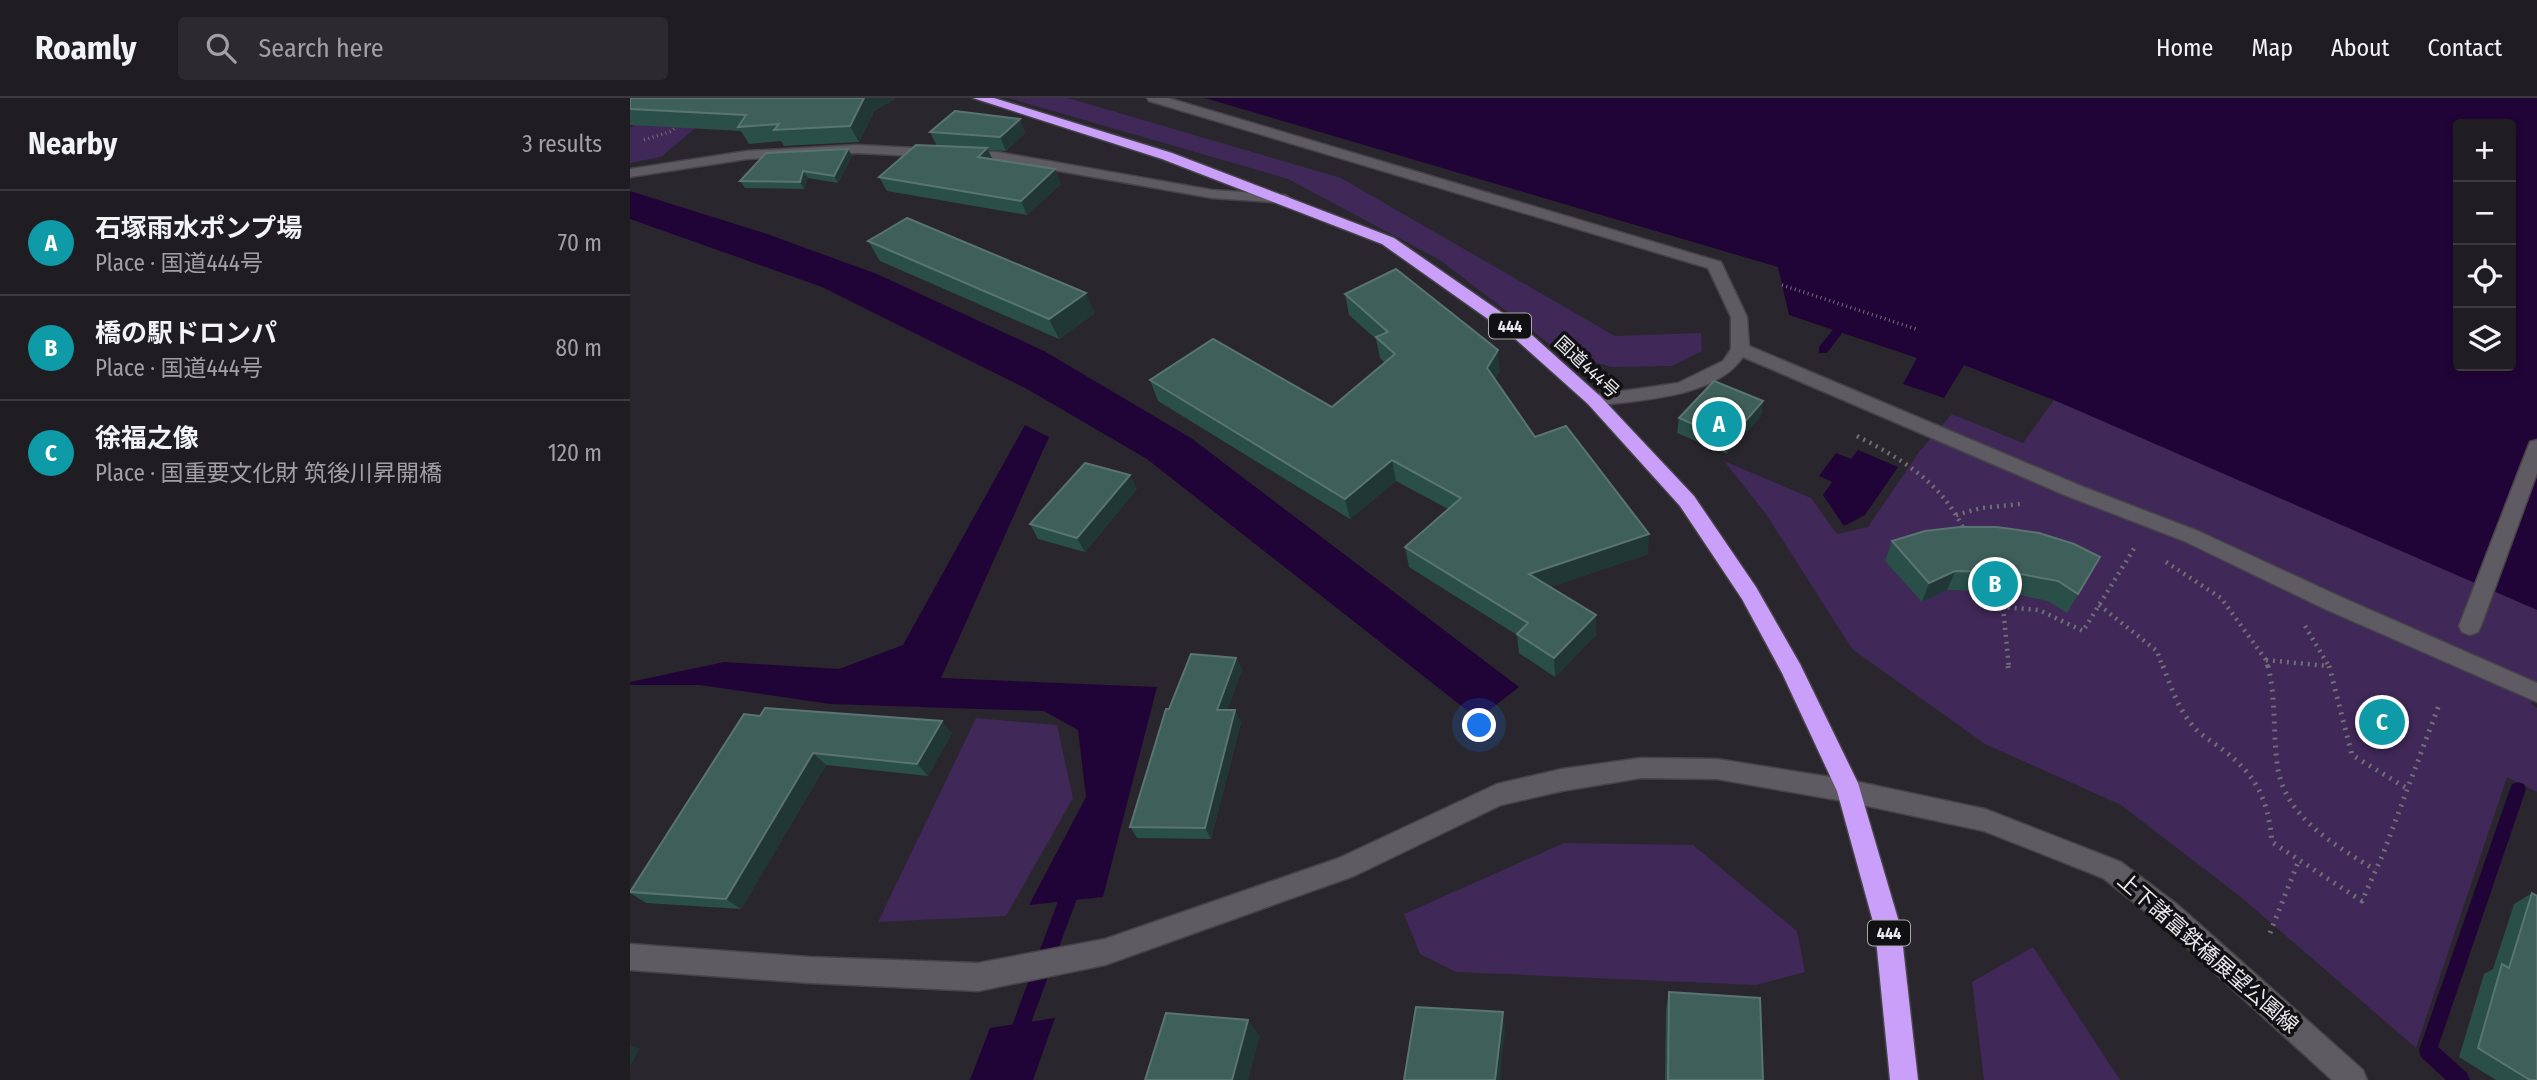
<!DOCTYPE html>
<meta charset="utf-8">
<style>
:root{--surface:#1f1c22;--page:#2c292f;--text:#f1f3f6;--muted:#a1a1a5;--line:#3c3a40;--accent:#db2777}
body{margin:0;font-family:"Fira Sans Condensed","Noto Sans JP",sans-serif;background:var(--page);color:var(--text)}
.controls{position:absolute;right:21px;top:21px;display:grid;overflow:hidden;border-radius:7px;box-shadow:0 4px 10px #0003}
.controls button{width:63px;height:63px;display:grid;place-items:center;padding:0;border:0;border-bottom:2px solid var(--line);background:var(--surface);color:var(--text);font:35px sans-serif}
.you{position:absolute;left:850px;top:628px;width:24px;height:24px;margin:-18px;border:5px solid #fff;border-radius:50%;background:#1a73e8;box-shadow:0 0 0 10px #1a73e833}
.badge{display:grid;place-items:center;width:46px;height:46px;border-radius:50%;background:var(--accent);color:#fff;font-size:23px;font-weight:700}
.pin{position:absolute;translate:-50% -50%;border:4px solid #fff;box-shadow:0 2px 7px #0006}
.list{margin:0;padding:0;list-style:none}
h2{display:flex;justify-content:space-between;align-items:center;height:91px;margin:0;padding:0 28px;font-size:30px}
h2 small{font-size:23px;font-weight:400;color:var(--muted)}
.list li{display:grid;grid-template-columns:46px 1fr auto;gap:21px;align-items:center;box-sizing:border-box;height:105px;padding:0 28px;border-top:2px solid var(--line)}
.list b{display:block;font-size:26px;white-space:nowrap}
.list p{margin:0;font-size:23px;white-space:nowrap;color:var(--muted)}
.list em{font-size:23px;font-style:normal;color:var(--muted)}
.icon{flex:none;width:38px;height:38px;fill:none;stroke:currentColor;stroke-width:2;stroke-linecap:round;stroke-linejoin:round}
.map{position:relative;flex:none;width:1907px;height:982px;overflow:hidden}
header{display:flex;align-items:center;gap:42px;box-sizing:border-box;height:98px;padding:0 35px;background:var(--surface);border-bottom:2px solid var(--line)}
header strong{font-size:33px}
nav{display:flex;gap:38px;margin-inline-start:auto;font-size:24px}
.search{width:490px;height:63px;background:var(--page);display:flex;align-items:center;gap:18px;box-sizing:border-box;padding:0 24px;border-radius:7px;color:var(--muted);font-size:26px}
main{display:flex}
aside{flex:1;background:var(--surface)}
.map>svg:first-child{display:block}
</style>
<header>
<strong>Roamly</strong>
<div class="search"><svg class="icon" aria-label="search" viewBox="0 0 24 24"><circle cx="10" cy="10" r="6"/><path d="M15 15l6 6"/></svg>Search here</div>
<nav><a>Home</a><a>Map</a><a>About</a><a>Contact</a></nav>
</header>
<main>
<aside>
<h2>Nearby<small>3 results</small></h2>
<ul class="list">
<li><span class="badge" style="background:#0f9aa8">A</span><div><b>石塚雨水ポンプ場</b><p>Place · 国道444号</p></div><em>70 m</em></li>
<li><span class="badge" style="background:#0f9aa8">B</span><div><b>橋の駅ドロンパ</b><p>Place · 国道444号</p></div><em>80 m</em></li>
<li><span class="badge" style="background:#0f9aa8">C</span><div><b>徐福之像</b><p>Place · 国重要文化財 筑後川昇開橋</p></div><em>120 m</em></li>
</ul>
</aside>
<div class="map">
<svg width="1907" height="982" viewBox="0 0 1907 982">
<rect width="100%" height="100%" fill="#29262d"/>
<path fill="#402858" d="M 101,0 L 31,59 L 0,65 L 0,30 L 41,3 Z
M 378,0 L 438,0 L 711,80 L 985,238 L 1071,235 L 1072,253 L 1042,268 L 981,269 L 930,254 L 810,162 L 658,81 Z
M 1424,302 L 1907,481 L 1907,589 L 1901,606 L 1907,610 L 1907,694 L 1877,679 L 1786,950 L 1612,800 L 1491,707 L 1355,646 L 1222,551 L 1136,416 L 1094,363 L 1181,400 L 1207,436 L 1238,429 L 1289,354 L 1322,316 L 1393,345 Z
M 346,620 L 427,627 L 443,700 L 376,818 L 248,824 Z
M 934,745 L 1063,747 L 1167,833 L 1175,874 L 1126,887 L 826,874 L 790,856 L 774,816 Z
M 1403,849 L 1490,982 L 1354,982 L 1342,884 Z"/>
<path fill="#210437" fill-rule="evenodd" d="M 575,0 L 1907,0 L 1907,512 L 1424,302 L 1334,267 L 1314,300 L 1273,286 L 1287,260 L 1159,217 L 1147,169 ZM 1828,26 L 1881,26 L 1881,268 L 1828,268 Z
M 0,93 L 137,136 L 247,176 L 414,253 L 561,340 L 889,589 L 848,621 L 517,361 L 397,291 L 192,189 L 0,121 Z
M 395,327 L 419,339 L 311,580 L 527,589 L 473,799 L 399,807 L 456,699 L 448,632 L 414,613 L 200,606 L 70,587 L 0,587 L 0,584 L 94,564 L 209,571 L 273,547 Z
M 1228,352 L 1268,369 L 1235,417 L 1214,428 L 1193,397 L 1202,384 L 1189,378 L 1206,355 L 1221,361 Z
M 425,920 L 403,982 L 340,982 L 360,930 Z"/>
<path fill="#29262d" d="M 571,0 L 1148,169 L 1159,217 L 1156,216 L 1145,172 L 574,3 Z"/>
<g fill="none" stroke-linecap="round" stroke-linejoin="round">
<path fill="#210437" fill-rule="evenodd" d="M 1218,217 L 1224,220 L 1222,222 L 1197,255 L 1189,255 L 1189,249 L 1214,218 Z
M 1888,684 L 1894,686 L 1896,691 L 1808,949 L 1837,975 L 1840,982 L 1816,982 L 1791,959 L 1789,952 L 1880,691 L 1882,686 Z
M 443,779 L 449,781 L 452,787 L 395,941 L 393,948 L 386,950 L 379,948 L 377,941 L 434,787 L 437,781 Z"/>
<defs>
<path id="minor" d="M 517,0 L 538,0 L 1091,164 L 1117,219 L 1119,248 L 1451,388 L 1568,433 L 1711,499 L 1907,585 L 1907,604 L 1695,511 L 1554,443 L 1437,398 L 1113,259 C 1085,300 1009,302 964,308 L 958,306 L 955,302 L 958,298 L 1048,285 L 1093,263 L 1101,251 L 1101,219 L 1078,170 L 519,3 Z
M 227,47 L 367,54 L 582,92 L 655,97 L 662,101 L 655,105 L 582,100 L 367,62 L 227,55 L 117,61 L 0,79 L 0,71 L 117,53 Z
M 1907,342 L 1907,375 L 1851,528 L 1848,534 L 1840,537 L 1832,534 L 1829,528 L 1898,349 L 1900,344 Z
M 1011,660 L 1087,661 L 1219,682 L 1355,711 L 1491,764 L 1548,807 L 1733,972 L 1737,982 L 1702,982 L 1530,825 L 1473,780 L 1354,733 L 1219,704 L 1087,681 L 1011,680 L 932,693 L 871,707 L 724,778 L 475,867 L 348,893 L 180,885 L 0,872 L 0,846 L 180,859 L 348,865 L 475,841 L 709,760 L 867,686 L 932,671 Z"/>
<path id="highway" d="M 343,0 L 364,0 L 542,55 L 764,140 L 894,230 L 970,298 L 1064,398 L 1126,489 L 1170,566 L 1228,685 L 1271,831 L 1288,982 L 1260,982 L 1245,831 L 1207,693 L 1152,575 L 1112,501 L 1050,408 L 958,306 L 882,238 L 752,146 L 532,61 Z"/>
</defs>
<use href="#minor" stroke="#464349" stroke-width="3"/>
<use href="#highway" stroke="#464349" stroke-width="3"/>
<path stroke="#716e74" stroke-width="3.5" stroke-dasharray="1 3.5" stroke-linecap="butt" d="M 14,42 L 42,33 L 47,28
M 1152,187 L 1286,231"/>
<path stroke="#716e74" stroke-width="4.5" stroke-dasharray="2 5" stroke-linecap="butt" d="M 1227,338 C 1272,361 1312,385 1334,432
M 1326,417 L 1351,410 L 1390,406
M 1536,464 L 1591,500 L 1636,562 L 1638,570
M 1370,493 L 1373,509 L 1409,512 L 1453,533 L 1505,449
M 1469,507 L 1527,553 L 1533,570
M 1373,509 L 1379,570
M 1675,528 L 1700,570
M 1636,562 L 1698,568"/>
<path stroke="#716e74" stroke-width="5" stroke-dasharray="2 6" stroke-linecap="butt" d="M 1378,568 L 1379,574
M 1533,568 C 1541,589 1548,610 1562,627 C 1570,637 1583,644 1592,651 C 1627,678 1638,701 1642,744 L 1669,762
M 1638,568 C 1646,600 1643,632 1647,665 C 1653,719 1704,746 1745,772
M 1699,568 L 1722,657 L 1778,691
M 1640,835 L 1669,762 L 1732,803 L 1753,756 L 1809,607"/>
<use href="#minor" fill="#5e5b63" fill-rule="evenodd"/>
<use href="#highway" fill="#ca9ffa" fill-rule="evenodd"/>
</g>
<path fill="#2a4f48" d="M 0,0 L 264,0 L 265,1 L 242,14 L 243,16 L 229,44 L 154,48 L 151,43 L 119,46 L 111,33 L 0,27 Z
M 390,21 L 395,35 L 376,53 L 358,52 L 362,61 L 431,86 L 397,117 L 257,93 L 249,79 L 307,48 L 300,34 Z
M 218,51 L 222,58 L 208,85 L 178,80 L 174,91 L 115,90 L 110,83 Z
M 238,143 L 465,215 L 429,241 L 250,163 Z
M 715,196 L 870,273 L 865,281 L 905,339 L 1018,456 L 920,489 L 966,517 L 966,537 L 925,579 L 889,555 L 887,537 L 779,469 L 775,449 L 818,411 L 766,383 L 720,421 L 528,303 L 520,282 L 702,309 L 755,265 L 750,260 L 746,241 L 719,217 Z
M 1133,303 L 1131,318 L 1097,356 L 1047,335 L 1049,320 Z
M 507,391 L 455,454 L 408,441 L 400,426 Z
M 1262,443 L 1470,459 L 1437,515 L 1418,503 L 1370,493 L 1317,492 L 1292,504 L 1255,463 Z
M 606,560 L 612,572 L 597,612 L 611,624 L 581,741 L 507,740 L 500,729 L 539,611 Z
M 114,616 L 322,635 L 298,678 L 196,667 L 111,811 L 16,805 L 0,795 Z
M 1902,795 L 1907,982 L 1866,982 L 1829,959 L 1854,876 L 1863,871 L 1884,806 Z
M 1039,894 L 1133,982 L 1035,982 L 1036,911 Z"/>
<path fill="#213736" d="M 232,0 L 264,0 L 265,1 L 242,14 L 243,16 L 229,44 L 220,28 Z
M 390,21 L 395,35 L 376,53 L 370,39 Z
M 357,50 L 364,64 L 348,59 Z
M 218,51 L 222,58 L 208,85 L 204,78 Z
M 425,71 L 431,86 L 397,117 L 391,103 Z
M 173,73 L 178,80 L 174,91 L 170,84 Z
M 456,195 L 465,215 L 429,241 L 419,221 Z
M 868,252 L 870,273 L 859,290 L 857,270 Z
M 1133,303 L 1131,318 L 1097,356 L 1099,342 Z
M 762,362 L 766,383 L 720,421 L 715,401 Z
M 500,377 L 507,391 L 455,454 L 447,440 Z
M 1019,436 L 1018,456 L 900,496 L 899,476 Z
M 1325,473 L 1317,492 L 1292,504 L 1299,485 Z
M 966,517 L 966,537 L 925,579 L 924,560 Z
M 606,560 L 612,572 L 593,623 L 587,612 Z
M 605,612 L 611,624 L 581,741 L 575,730 Z
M 312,623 L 322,635 L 298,678 L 287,666 Z
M 183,655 L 196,667 L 111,811 L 96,801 Z
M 873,914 L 875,931 L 870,982 L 865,982 Z
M 618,922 L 630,938 L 618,982 L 602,982 Z
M 0,947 L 10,951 L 0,968 Z"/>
<path fill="#3f5f5a" stroke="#5a7571" stroke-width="2" d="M 0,0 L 234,0 L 220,28 L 144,32 L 149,26 L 108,29 L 116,17 L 0,11 Z
M 325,13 L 390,21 L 370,39 L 300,34 Z
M 286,47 L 357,50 L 348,59 L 425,71 L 391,103 L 249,79 Z
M 218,51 L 204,78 L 173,73 L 170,84 L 110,83 L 136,55 Z
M 277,120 L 456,195 L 419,221 L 238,143 Z
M 766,171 L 868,252 L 857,270 L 905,339 L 936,328 L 1019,436 L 899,476 L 966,517 L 924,560 L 887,536 L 898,525 L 775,449 L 831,400 L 762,362 L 715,401 L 520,282 L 583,241 L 702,309 L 765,256 L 746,239 L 758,234 L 715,196 Z
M 1084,283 L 1133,303 L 1099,342 L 1049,320 Z
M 455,365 L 500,377 L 447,440 L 400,426 Z
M 1330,429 L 1367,429 L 1409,435 L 1444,446 L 1470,459 L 1448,496 L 1428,483 L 1379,474 L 1325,473 L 1299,485 L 1262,443 L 1295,433 Z
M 561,556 L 606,560 L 587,612 L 605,612 L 575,730 L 500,729 L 536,611 L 539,611 Z
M 135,610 L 312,623 L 287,666 L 183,655 L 96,801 L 0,794 L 114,616 L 130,618 Z
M 1902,795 L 1907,798 L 1907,982 L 1900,982 L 1848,950 L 1872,866 L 1879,870 Z
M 1039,894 L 1130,900 L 1133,982 L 1038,982 Z
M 786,909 L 873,914 L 865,982 L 774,982 Z
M 536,915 L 618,922 L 602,982 L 515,982 Z"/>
<g text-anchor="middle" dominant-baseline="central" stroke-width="7" stroke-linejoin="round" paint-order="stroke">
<g fill="#111013" stroke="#aaa8ac" stroke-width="2">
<rect x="859" y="215.5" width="42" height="25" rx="5"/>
<rect x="1238" y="822.5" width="42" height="25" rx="5"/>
</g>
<g font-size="16" font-weight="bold" fill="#ebe9ed">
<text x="880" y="228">444</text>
<text x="1259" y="835">444</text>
</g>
<g font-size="18" fill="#ebe9ed" stroke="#111013">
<text transform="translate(957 269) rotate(43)">国道444号</text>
</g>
<g font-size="21" fill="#ebe9ed" stroke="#111013">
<text transform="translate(1578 855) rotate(41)">上下諸富鉄橋展望公園線</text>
</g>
</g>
</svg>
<div class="controls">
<button>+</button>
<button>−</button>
<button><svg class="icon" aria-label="locate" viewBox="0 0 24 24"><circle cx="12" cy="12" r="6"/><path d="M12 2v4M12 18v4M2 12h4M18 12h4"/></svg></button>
<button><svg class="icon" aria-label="layers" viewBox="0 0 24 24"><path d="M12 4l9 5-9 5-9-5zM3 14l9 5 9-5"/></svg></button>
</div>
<div class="you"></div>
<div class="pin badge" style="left:1089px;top:326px;background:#0f9aa8">A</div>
<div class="pin badge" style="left:1365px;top:486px;background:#0f9aa8">B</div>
<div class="pin badge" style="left:1752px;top:624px;background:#0f9aa8">C</div>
</div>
</main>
